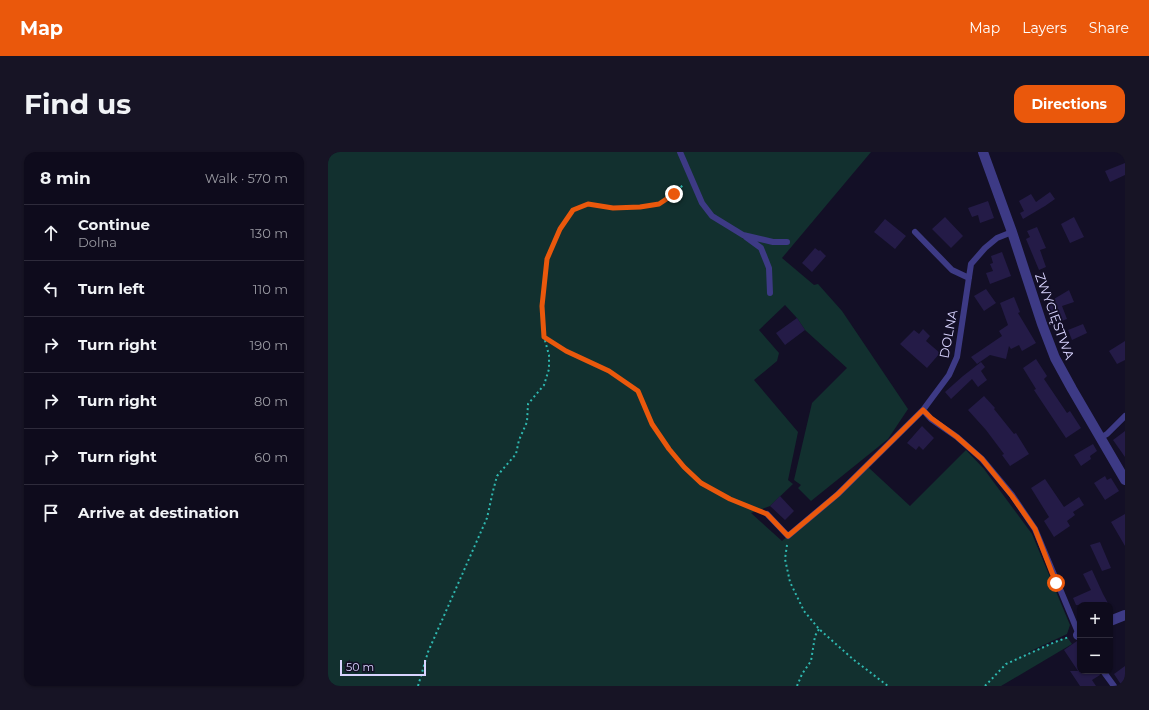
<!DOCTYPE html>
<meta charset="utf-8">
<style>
:root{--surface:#0e0b1c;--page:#171425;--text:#f1f3f6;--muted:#9b9ba3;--line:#2e2b3b;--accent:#ea580c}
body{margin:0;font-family:Montserrat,sans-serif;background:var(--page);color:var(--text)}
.controls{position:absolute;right:12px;bottom:12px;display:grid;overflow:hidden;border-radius:8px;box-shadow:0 1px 3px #0004}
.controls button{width:36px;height:36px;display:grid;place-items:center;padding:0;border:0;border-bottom:1px solid var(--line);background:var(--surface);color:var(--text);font:20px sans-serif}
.scale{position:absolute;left:12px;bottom:10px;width:86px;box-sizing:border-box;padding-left:4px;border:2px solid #d9d4ff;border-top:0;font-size:11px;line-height:14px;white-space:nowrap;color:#d9d4ff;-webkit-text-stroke:3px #130f26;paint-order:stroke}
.stop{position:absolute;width:12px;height:12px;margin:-9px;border:3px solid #ea580c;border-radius:50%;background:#fff}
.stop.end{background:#ea580c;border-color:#fff;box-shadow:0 1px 4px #0008}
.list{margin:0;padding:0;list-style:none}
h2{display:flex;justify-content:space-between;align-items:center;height:52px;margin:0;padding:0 16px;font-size:17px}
h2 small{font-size:13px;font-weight:400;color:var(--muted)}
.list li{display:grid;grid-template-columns:26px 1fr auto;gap:12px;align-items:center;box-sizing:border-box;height:56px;padding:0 16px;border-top:1px solid var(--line)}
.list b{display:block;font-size:15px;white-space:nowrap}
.list p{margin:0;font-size:13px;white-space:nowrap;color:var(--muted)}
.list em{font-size:13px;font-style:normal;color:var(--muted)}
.icon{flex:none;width:22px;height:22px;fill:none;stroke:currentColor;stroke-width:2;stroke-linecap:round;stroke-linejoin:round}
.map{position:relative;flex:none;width:797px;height:534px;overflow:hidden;border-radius:12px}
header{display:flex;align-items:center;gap:24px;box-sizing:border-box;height:56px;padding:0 20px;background:var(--accent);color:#fff}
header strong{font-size:19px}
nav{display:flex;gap:22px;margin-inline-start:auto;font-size:14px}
.intro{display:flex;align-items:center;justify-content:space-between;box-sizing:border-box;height:96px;padding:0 24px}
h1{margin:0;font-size:28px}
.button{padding:10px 18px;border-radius:12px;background:var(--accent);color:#fff;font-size:14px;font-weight:700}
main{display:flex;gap:24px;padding:0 24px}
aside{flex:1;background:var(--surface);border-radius:12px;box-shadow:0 1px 3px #0004}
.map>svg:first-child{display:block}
</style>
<header>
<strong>Map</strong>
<nav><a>Map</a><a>Layers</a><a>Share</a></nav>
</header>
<div class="intro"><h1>Find us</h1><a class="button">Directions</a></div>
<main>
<aside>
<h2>8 min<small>Walk · 570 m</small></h2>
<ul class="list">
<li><svg class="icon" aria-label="ahead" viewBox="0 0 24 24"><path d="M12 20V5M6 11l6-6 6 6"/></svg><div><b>Continue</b><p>Dolna</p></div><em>130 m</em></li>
<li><svg class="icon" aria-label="left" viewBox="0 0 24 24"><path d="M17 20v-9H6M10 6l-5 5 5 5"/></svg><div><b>Turn left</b></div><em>110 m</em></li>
<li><svg class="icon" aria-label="right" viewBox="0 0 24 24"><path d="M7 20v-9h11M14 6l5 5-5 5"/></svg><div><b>Turn right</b></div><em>190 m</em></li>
<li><svg class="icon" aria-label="right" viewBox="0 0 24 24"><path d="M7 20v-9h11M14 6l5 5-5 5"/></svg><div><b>Turn right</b></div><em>80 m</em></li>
<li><svg class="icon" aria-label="right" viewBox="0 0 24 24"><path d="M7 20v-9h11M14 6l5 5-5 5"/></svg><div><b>Turn right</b></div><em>60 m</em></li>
<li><svg class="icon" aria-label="arrive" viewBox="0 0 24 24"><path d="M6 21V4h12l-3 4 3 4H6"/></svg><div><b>Arrive at destination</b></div></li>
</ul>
</aside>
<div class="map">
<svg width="797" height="534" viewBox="0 0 797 534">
<rect width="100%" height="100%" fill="#130f26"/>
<path fill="#12302f" d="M 0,0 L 543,0 L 454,106 L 486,133 L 490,132 L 514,159 L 580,257 L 560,287 L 483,349 L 470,336 L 473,333 L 466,328 L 484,251 L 519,216 L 477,178 L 469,166 L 457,153 L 431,178 L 451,201 L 449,209 L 426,228 L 470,280 L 460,328 L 465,332 L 442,354 L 423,361 L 454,389 L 540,315 L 582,354 L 638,298 L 656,317 L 704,382 L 742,473 L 739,482 L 690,505 L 739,485 L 744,492 L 673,534 L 0,534 Z"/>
<path fill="#241b47" d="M 797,11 L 797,23 L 782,30 L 777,19 Z
M 722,40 L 727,47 L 717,54 L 695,67 L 692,61 L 696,59 L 691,49 L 703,42 L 708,50 Z
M 660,49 L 666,66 L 652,71 L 650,63 L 644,65 L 640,56 Z
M 617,65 L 635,84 L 623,96 L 604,77 Z
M 746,65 L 756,85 L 742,91 L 733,72 Z
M 557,67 L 578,84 L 567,97 L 546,80 Z
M 709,75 L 718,96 L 712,98 L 718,115 L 711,118 L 698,87 L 702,85 L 699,79 Z
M 487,96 L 491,99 L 492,98 L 498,104 L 484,120 L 474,111 Z
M 674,100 L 683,124 L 662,132 L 658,121 L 665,119 L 662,112 L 665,111 L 663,104 Z
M 658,137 L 668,151 L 656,159 L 646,144 Z
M 741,138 L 746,150 L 734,154 L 739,167 L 725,172 L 718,153 L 727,149 L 726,147 Z
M 686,145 L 692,160 L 690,161 L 708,191 L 694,199 L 691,193 L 683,197 L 681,194 L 678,207 L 662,203 L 649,212 L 643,205 L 674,184 L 671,179 L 680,173 L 672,151 Z
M 469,166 L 477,178 L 457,193 L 448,181 Z
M 755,172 L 759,181 L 744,188 L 740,178 Z
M 595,177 L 602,184 L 598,189 L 612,201 L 599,216 L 572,192 L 586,178 L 591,182 Z
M 797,189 L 797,208 L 789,212 L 781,199 Z
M 708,207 L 719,224 L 716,227 L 739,261 L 742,259 L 753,276 L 738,286 L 706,238 L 708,237 L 695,216 Z
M 653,210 L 657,215 L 653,219 L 659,228 L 650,235 L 644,227 L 623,247 L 617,240 L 635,224 Z
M 656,244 L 667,256 L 666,257 L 686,282 L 688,281 L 701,302 L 682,314 L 674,303 L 676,302 L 658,278 L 640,258 Z
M 594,274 L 606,286 L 595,298 L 591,294 L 588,298 L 579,291 Z
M 797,279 L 797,305 L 785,288 Z
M 765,292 L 769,299 L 762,304 L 763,307 L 753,314 L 746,303 Z
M 777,324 L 779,328 L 783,326 L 791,339 L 777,348 L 766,331 Z
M 717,327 L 736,355 L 751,345 L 756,353 L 745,360 L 747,363 L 739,369 L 742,374 L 726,385 L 716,369 L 721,365 L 703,336 Z
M 452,344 L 466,359 L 457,368 L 442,354 Z
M 797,362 L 797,394 L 783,370 Z
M 772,390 L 783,416 L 774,419 L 762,393 Z
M 764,418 L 775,442 L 781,453 L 748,453 L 745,446 L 763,438 L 755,422 Z
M 749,489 L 752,489 L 752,519 L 771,519 L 772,523 L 764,528 L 768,534 L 752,534 L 742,519 L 750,519 L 736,498 Z
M 797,514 L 797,534 L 794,534 L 786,522 Z"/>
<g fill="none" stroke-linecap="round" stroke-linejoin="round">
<path stroke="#2fb8b0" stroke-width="2" stroke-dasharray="2 3" stroke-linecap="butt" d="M 217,186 L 239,199 L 281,219 L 310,239 L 324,272 L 341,297 L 357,315 L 373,331 L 402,347 L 432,360
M 459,393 L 457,407 L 462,430 L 476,459 L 491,477 L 526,508 L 560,534
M 90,534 L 100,500 L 159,366 L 165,339 L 169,324 L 188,302 L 191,288 L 199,270 L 200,252 L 216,233 L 221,217 L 221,203 L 216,185 L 213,155 L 219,107 L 232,77 L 245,58 L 260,52 L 285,56 L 312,55 L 331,52 L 346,42 L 356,32
M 469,534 L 474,522 L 483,509 L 487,484 L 491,477
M 657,534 L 678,512 L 727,490 L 741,485"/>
<path stroke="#3d3a85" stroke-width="6" d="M 352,0 L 374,51 L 384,64 L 415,83 L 445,90 L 459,90
M 587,80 L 624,118 L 641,126
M 684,80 L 669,86 L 657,96 L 643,112 L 629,205 L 621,223 L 595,258 L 603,267 L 629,285 L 654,307 L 684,343 L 707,377 L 752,485
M 418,85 L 433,96 L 441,116 L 442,141
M 772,286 L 779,282 L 797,264
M 439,362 L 460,384 L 510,342 L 595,258
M 775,519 L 786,534"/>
<path stroke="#3d3a85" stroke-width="10" d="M 782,469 L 797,463
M 750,483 L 752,482"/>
<path stroke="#3d3a85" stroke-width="10" d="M 655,0 L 684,80 L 714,172 L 727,206 L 744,237 L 797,328"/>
</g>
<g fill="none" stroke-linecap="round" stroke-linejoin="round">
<path stroke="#ea580c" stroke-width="5" d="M 346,42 L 331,52 L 312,55 L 285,56 L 260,52 L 245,58 L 232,77 L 219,107 L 214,154 L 216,185 L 238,199 L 281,219 L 310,239 L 324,272 L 341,297 L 356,315 L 373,331 L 402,347 L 439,362 L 460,384 L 510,342 L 595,258 L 603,266 L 629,285 L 654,307 L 684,344 L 707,377 L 728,431"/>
</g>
<g text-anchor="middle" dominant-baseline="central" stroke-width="3.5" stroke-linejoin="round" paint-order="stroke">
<g font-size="13" fill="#d9d4ff" stroke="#130f26">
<text transform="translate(727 164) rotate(70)">ZWYCIĘSTWA</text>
<text transform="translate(620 182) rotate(-79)">DOLNA</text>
</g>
</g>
</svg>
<div class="controls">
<button>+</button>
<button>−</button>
</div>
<div class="scale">50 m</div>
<div class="stop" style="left:728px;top:431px"></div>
<div class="stop end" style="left:346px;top:42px"></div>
</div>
</main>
